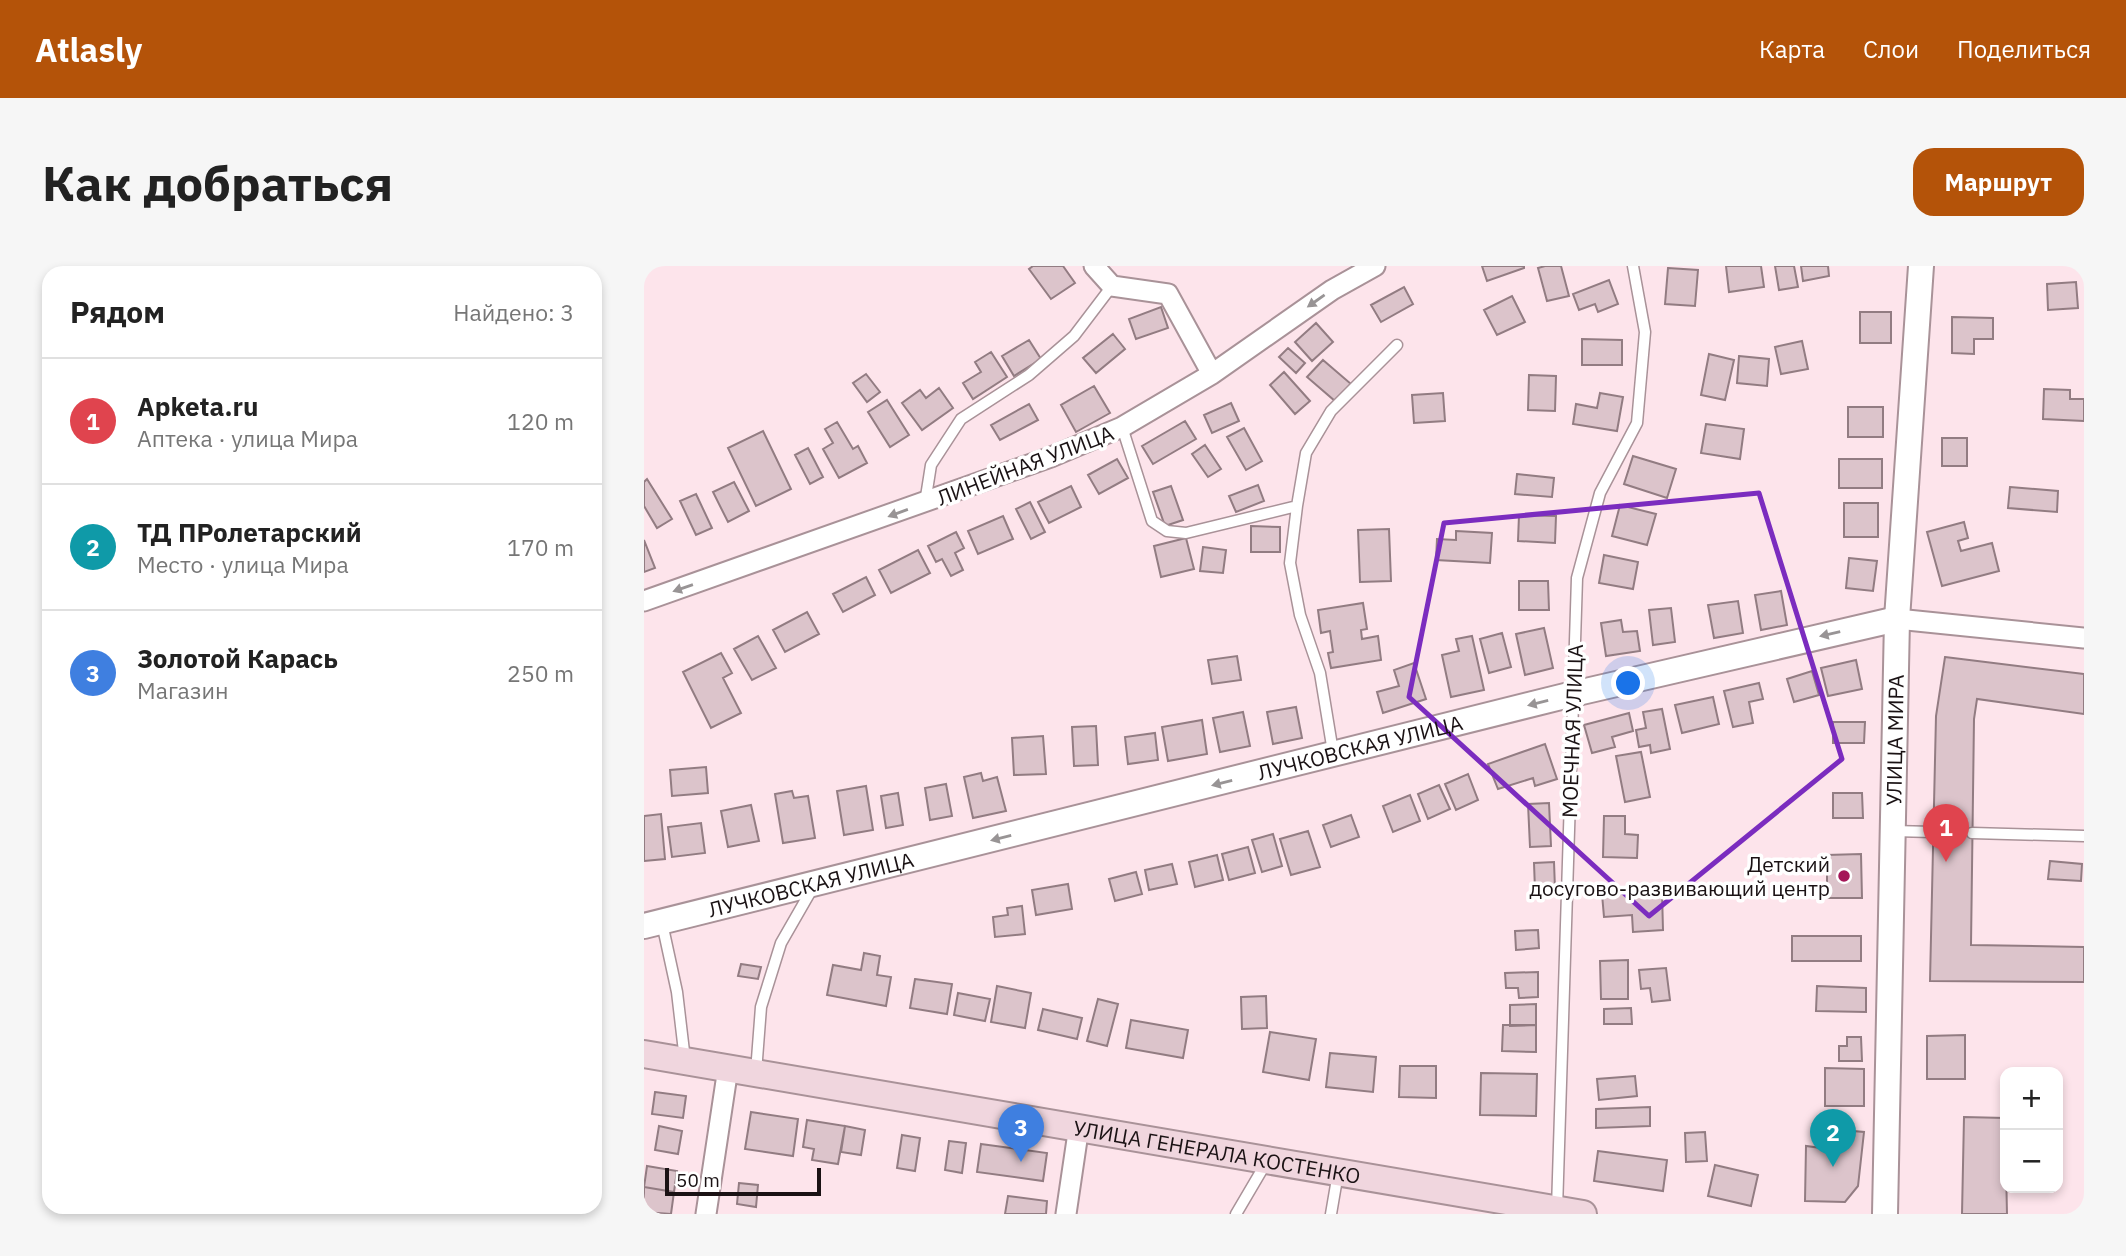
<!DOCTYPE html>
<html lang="ru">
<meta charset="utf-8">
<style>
:root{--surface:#fff;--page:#f6f6f6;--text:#222;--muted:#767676;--line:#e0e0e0;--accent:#b45309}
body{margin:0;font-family:"IBM Plex Sans",sans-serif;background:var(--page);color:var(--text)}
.controls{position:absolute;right:21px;bottom:21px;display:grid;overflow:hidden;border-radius:14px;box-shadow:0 4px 10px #0003}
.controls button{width:63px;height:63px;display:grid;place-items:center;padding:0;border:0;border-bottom:2px solid var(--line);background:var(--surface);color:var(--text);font:35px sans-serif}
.scale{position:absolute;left:21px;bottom:18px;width:156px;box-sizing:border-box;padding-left:7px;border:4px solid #1a1214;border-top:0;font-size:19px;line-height:24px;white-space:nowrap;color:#1a1214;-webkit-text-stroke:5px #fff;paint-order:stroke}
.you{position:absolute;left:985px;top:418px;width:24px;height:24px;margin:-18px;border:5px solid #fff;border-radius:50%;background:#1a73e8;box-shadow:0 0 0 10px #1a73e833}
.badge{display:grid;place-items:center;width:46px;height:46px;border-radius:50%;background:var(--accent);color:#fff;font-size:23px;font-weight:700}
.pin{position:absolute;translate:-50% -58px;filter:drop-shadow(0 2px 4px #0008)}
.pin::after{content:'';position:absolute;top:37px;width:24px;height:21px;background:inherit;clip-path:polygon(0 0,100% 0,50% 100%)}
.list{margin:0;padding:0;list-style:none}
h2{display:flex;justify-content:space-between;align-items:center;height:91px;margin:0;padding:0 28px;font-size:30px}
h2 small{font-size:23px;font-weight:400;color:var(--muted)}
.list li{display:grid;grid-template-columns:46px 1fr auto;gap:21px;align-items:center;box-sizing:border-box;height:126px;padding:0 28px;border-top:2px solid var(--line)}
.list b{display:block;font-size:26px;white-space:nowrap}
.list p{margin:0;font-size:23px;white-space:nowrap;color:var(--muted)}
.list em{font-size:23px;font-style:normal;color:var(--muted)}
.map{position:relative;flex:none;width:1440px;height:948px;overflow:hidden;border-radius:21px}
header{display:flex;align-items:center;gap:42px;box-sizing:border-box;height:98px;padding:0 35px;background:var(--accent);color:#fff}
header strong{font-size:33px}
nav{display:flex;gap:38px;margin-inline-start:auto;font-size:24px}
.intro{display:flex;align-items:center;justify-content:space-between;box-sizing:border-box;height:168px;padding:0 42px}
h1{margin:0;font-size:49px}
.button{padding:18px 32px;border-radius:21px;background:var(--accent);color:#fff;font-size:24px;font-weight:700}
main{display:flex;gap:42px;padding:0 42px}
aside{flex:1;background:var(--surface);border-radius:21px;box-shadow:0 4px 10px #0003}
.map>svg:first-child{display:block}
</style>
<header>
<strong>Atlasly</strong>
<nav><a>Карта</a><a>Слои</a><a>Поделиться</a></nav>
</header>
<div class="intro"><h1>Как добраться</h1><a class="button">Маршрут</a></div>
<main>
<aside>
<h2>Рядом<small>Найдено: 3</small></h2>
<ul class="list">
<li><span class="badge" style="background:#e0444e">1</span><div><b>Apketa.ru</b><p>Аптека · улица Мира</p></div><em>120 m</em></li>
<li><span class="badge" style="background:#0f9aa8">2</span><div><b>ТД ПРолетарский</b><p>Место · улица Мира</p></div><em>170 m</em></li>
<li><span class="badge" style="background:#3f7fe0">3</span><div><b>Золотой Карась</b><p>Магазин</p></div><em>250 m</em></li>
</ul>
</aside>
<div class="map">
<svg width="1440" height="948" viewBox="0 0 1440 948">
<rect width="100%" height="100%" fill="#fde4eb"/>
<path fill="#dcc4cb" stroke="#927c82" stroke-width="2" d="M 389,0 L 419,0 L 431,17 L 407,33 L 385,3 Z
M 838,0 L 880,0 L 880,2 L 843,15 Z
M 901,0 L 917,0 L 925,30 L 903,35 L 894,2 Z
M 1082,0 L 1117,0 L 1120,21 L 1085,26 Z
M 1131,0 L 1150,0 L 1154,21 L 1135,24 Z
M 1157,0 L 1184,0 L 1185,10 L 1159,15 Z
M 1024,2 L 1054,4 L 1051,40 L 1021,38 Z
M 965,14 L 974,38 L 954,46 L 951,38 L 935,44 L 929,28 Z
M 1432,16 L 1434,42 L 1404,44 L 1403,18 Z
M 760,21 L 769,38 L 737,56 L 727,39 Z
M 868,30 L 881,56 L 853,69 L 840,44 Z
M 517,41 L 524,62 L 492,73 L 485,53 Z
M 1216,46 L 1247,46 L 1247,77 L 1216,77 Z
M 1308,51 L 1349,52 L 1349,73 L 1330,73 L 1330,88 L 1308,87 Z
M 672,57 L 689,76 L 668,95 L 651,76 Z
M 469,68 L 481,83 L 452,107 L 439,92 Z
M 938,73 L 978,74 L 978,99 L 938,99 Z
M 385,74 L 397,93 L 370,110 L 358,90 Z
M 1158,75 L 1164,103 L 1137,108 L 1131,81 Z
M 644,82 L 661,97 L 652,107 L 635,91 Z
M 347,86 L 363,111 L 329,133 L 319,117 L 337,106 L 331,96 Z
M 1065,88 L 1090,94 L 1081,134 L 1057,129 Z
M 1095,90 L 1125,93 L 1123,120 L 1093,117 Z
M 679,94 L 707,118 L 691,135 L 663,111 Z
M 640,106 L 666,135 L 651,148 L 626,119 Z
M 222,108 L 236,126 L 223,136 L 209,117 Z
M 885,109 L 912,110 L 911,145 L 884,144 Z
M 450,120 L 466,147 L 432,166 L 417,139 Z
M 295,122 L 309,142 L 278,164 L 258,137 L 276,124 L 282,132 Z
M 1400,123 L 1426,124 L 1426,133 L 1440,133 L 1440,155 L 1399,153 Z
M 799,127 L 801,155 L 770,157 L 768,129 Z
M 956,127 L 979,131 L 973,165 L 929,158 L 932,138 L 953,142 Z
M 243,134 L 265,169 L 246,181 L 224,146 Z
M 587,137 L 595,155 L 568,167 L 560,149 Z
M 385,138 L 394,154 L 356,174 L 347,159 Z
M 1204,141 L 1239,141 L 1239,171 L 1204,171 Z
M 541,155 L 552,173 L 509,198 L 498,180 Z
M 193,156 L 209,183 L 214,180 L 223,197 L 195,212 L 179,183 L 189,177 L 181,163 Z
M 1062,158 L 1100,163 L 1096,193 L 1057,187 Z
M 600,162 L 618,195 L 602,204 L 583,171 Z
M 119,165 L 147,223 L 112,240 L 84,182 Z
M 1298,172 L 1323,172 L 1323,200 L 1298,200 Z
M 561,179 L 577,203 L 564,211 L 548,188 Z
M 164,182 L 179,211 L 166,218 L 151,189 Z
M 989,190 L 1032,203 L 1023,232 L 980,218 Z
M 473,193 L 484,212 L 455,228 L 444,209 Z
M 1195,193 L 1238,193 L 1238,222 L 1195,222 Z
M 873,208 L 910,212 L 908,231 L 871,228 Z
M 3,213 L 28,253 L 13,262 L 0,240 L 0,216 Z
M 90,216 L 105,245 L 84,256 L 69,226 Z
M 614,219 L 620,235 L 592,246 L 585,230 Z
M 427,220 L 437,241 L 405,257 L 394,236 Z
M 527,220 L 539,254 L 521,260 L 509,226 Z
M 1366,221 L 1414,225 L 1413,246 L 1364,242 Z
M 52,228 L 68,262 L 52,269 L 36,235 Z
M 386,236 L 401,266 L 387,273 L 372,243 Z
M 1200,237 L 1234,237 L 1234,271 L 1200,271 Z
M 976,239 L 1012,248 L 1003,279 L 968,270 Z
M 875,249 L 912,250 L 911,277 L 874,275 Z
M 359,250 L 369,273 L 334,288 L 324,265 Z
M 1320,256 L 1324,272 L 1314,275 L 1317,285 L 1348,277 L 1355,305 L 1298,320 L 1283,266 Z
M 607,260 L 636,261 L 636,286 L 607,286 Z
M 745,263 L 747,315 L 716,316 L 714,264 Z
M 812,265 L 848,267 L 846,297 L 792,294 L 793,273 L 812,274 Z
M 312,266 L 320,282 L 311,287 L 319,304 L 307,310 L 298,293 L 292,296 L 284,280 Z
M 542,272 L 550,303 L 517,311 L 510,280 Z
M 0,274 L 11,302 L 0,306 Z
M 559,281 L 582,284 L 579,307 L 556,305 Z
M 274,284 L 286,307 L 247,327 L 235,304 Z
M 960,289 L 994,296 L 989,323 L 955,317 Z
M 1205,292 L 1233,295 L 1229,325 L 1202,322 Z
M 222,311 L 231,329 L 199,346 L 189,328 Z
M 875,315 L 904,315 L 905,344 L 875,344 Z
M 1137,325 L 1143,359 L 1117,364 L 1111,329 Z
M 1094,335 L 1099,367 L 1070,372 L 1064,339 Z
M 719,337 L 723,363 L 717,364 L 718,373 L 734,370 L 737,394 L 687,402 L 684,387 L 689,386 L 686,365 L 677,367 L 674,344 Z
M 1027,342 L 1031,376 L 1009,379 L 1005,344 Z
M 163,346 L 175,368 L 141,386 L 129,364 Z
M 977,354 L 979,366 L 993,365 L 996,385 L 962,390 L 957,357 Z
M 900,362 L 909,402 L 881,409 L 872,368 Z
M 858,367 L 867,401 L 845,407 L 836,373 Z
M 114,370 L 132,402 L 108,414 L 90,383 Z
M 828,370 L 840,424 L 807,431 L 798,389 L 815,385 L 812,373 Z
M 77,387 L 88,407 L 79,412 L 97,447 L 67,462 L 39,406 Z
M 593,390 L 597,414 L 568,418 L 564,394 Z
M 1301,391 L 1440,408 L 1440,448 L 1333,433 L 1330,453 L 1327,679 L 1440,681 L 1440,716 L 1286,715 L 1292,450 Z
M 1212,394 L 1218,423 L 1184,430 L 1177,402 Z
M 770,397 L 782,433 L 739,447 L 733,426 L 755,420 L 750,404 Z
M 1168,405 L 1175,429 L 1150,436 L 1143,413 Z
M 1115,417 L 1119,433 L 1105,436 L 1109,457 L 1089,461 L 1080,425 Z
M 1069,431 L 1075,458 L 1038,467 L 1031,439 Z
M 652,441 L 658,472 L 629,478 L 623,446 Z
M 1018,443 L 1026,483 L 1007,487 L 1006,479 L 995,481 L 992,464 L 1002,462 L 999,446 Z
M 599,446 L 606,480 L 576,486 L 569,452 Z
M 985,447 L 989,465 L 968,471 L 971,481 L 948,487 L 940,459 Z
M 558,454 L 563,488 L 524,495 L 518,461 Z
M 1189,456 L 1221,456 L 1220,477 L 1189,477 Z
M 452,460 L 454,499 L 430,500 L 428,461 Z
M 511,467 L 514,494 L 484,498 L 481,471 Z
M 399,470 L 402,508 L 370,509 L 368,472 Z
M 901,478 L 913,513 L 891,520 L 889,512 L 854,523 L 844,498 Z
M 997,486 L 1006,531 L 981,536 L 972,490 Z
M 62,501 L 64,527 L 28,530 L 26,504 Z
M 337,507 L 339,515 L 353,511 L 362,545 L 329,552 L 320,511 Z
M 824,508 L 834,534 L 812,544 L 801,518 Z
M 302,518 L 308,550 L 286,554 L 281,522 Z
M 795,519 L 806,543 L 784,553 L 774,528 Z
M 222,520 L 229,564 L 200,569 L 193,525 Z
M 148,525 L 150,532 L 164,530 L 171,572 L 139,577 L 131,528 Z
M 254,527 L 259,559 L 242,562 L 237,530 Z
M 1189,527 L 1218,527 L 1219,552 L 1189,552 Z
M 766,529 L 776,555 L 749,566 L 739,540 Z
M 905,537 L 907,580 L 886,581 L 884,538 Z
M 107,539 L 115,575 L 84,581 L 77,545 Z
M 17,548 L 21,593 L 0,595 L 0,550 Z
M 707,549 L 715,571 L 687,581 L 679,559 Z
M 960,550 L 981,550 L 981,568 L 994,569 L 993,592 L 959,591 Z
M 57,557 L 61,587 L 28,591 L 24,561 Z
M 664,565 L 676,601 L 647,609 L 636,573 Z
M 629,568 L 638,600 L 618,606 L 608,574 Z
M 604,581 L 611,607 L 585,614 L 578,588 Z
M 1217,588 L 1218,632 L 1183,632 L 1183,589 Z
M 573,589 L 579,614 L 551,621 L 545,596 Z
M 1406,595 L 1438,598 L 1437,615 L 1404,613 Z
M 910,596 L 911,623 L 891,624 L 890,597 Z
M 528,598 L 533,618 L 505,624 L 501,604 Z
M 492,606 L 498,628 L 471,635 L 465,613 Z
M 424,618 L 428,643 L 392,649 L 388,624 Z
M 1018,626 L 1019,664 L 989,666 L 988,649 L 960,651 L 958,628 Z
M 378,640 L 381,668 L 351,671 L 349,651 L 364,649 L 363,642 Z
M 894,664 L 895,682 L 872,684 L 871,665 Z
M 1148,670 L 1217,670 L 1217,695 L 1148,695 Z
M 220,687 L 236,690 L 233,709 L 247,711 L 242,740 L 183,729 L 189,699 L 217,704 Z
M 984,694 L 984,733 L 957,733 L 956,695 Z
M 97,698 L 117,701 L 114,713 L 94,710 Z
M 1022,702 L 1026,734 L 1008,736 L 1006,722 L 997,723 L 995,704 Z
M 894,706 L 894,731 L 875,732 L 874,722 L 862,722 L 861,707 Z
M 271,713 L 308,718 L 303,748 L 266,742 Z
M 353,720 L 387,727 L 381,762 L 347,756 Z
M 1173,720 L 1222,722 L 1222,746 L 1172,745 Z
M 314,727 L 346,733 L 341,755 L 310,749 Z
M 622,730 L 623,762 L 598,763 L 597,731 Z
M 454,733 L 474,738 L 463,780 L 443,775 Z
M 892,738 L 892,759 L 866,760 L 866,739 Z
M 987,742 L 988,758 L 960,758 L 960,743 Z
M 399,743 L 438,752 L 433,773 L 394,764 Z
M 487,754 L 544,764 L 539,792 L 482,782 Z
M 859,759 L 892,759 L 892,786 L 858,785 Z
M 626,766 L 672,773 L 665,814 L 619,806 Z
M 1321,769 L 1321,813 L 1283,813 L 1283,770 Z
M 1203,771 L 1217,771 L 1218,795 L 1195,795 L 1195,780 L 1203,780 Z
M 686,787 L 732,791 L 729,826 L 682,821 Z
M 756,800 L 792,800 L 792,832 L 755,831 Z
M 1181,802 L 1220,803 L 1220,840 L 1181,840 Z
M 837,807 L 893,808 L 892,850 L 836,849 Z
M 991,810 L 993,830 L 955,834 L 953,813 Z
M 11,826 L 42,830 L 39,852 L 8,848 Z
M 1006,841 L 1006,860 L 952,862 L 952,843 Z
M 107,846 L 154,853 L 149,890 L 101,883 Z
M 1320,851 L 1361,852 L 1363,948 L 1318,948 Z
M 163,854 L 201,860 L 194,898 L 168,894 L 170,883 L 159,881 Z
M 15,860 L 38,865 L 34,888 L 11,884 Z
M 201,860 L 221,864 L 217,889 L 197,886 Z
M 1186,863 L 1220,866 L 1214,920 L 1201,936 L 1161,935 L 1162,880 L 1185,883 Z
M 1061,866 L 1063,895 L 1042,896 L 1041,867 Z
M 258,869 L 276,872 L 271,905 L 253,902 Z
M 305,875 L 322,877 L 318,907 L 301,904 Z
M 337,878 L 403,887 L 399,915 L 333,906 Z
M 954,885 L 1023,894 L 1019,925 L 950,915 Z
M 1071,899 L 1114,909 L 1107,940 L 1064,930 Z
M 3,900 L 33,905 L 30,926 L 0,921 Z
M 95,917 L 114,919 L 112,941 L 93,938 Z
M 0,921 L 30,926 L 27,948 L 0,946 Z
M 364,930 L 403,935 L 402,948 L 361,948 Z"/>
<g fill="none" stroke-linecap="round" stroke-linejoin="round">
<defs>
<path id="service" d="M 478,161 L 508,255 L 523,265 L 542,267 L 653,240
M 281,237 L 287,199 L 317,153 L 385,109 L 430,70 L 468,20
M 689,486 L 676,407 L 656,349 L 646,297 L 653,240 L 662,187 L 687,145 L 753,79
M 1249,565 L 1289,566
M 1328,567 L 1440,570
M 18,657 L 33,726 L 41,794
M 112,806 L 117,741 L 137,677 L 168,623
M 913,943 L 933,312 L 956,227 L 993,157 L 1001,66 L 989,0
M 592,948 L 622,897
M 687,948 L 694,907"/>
<path id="minor" d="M 450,0 L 468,20 L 524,28 L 568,108
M 0,335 L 407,191 L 478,161 L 568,108 L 688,24 L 731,0
M 1253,353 L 1440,372
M 62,948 L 84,802
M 422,948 L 435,860"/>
<g id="tertiary">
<path id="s1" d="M 0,660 L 929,428 L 1253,353"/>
<path id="s2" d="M 1241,948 L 1253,353 L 1277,0"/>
</g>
<g id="secondary">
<path id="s3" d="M 0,788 L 939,948"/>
</g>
</defs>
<use href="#service" stroke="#a99298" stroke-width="13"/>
<use href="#minor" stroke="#a99298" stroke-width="23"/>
<use href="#tertiary" stroke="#a99298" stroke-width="28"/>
<use href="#secondary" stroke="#a99298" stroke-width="30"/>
<use href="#service" stroke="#fff" stroke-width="10"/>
<use href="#minor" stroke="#fff" stroke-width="19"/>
<use href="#tertiary" stroke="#fff" stroke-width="24"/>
<use href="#secondary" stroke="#f0d6de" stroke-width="26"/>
</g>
<defs><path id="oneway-solid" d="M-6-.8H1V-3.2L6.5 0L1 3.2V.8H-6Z" transform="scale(1.75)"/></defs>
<g fill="#989495">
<use href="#oneway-solid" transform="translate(672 35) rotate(145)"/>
<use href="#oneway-solid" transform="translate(254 247) rotate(160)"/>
<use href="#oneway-solid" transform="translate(39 322) rotate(161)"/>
<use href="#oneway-solid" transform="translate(1186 368) rotate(167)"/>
<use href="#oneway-solid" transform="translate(894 437) rotate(166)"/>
<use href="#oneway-solid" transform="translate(578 517) rotate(166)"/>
<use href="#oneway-solid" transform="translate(357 572) rotate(166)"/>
</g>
<path fill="none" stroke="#7b2cbf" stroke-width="5" stroke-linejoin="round" d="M 1115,227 L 1198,493 L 1005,650 L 765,431 L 800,257 Z"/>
<circle fill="#a51658" stroke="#fff" stroke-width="2.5" cx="1200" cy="610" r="7"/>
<g text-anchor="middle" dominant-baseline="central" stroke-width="7" stroke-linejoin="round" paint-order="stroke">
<g font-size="21" fill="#1a1214" stroke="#fff">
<text transform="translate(381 199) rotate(-21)">ЛИНЕЙНАЯ УЛИЦА</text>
<text transform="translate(928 465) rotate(-88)">МОЕЧНАЯ УЛИЦА</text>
<text stroke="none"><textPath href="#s2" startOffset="474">УЛИЦА МИРА</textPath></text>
<text stroke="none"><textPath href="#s1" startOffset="738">ЛУЧКОВСКАЯ УЛИЦА</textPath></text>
<text stroke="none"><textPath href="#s1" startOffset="172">ЛУЧКОВСКАЯ УЛИЦА</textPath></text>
<text stroke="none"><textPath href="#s3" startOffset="581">УЛИЦА ГЕНЕРАЛА КОСТЕНКО</textPath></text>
</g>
<g font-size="21" fill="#1a1214" stroke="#fff" text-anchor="end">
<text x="1186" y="598">Детский<tspan x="1186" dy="24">досугово-развивающий центр</tspan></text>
</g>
</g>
</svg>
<div class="controls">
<button>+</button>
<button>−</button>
</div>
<div class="scale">50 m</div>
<div class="you"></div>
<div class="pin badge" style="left:1302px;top:596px;background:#e0444e">1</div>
<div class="pin badge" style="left:1189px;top:901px;background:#0f9aa8">2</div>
<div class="pin badge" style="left:377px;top:896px;background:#3f7fe0">3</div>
</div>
</main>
